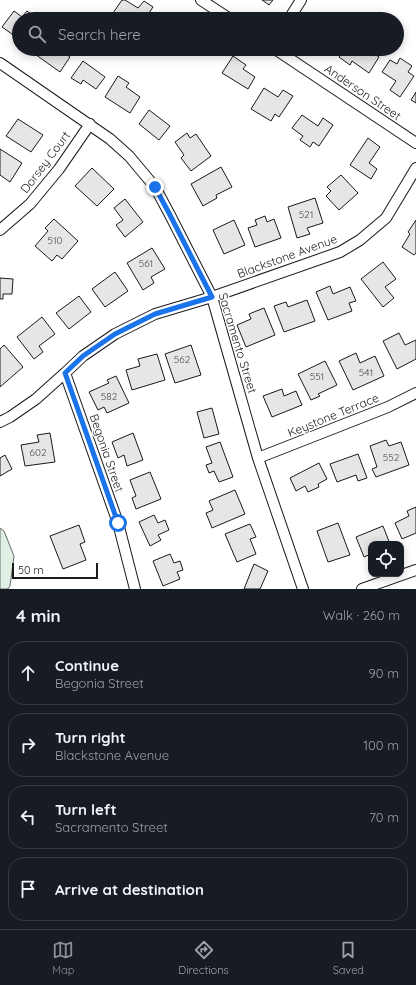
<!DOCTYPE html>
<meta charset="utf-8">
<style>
:root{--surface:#171b24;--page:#20242c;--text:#f1f3f6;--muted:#9ea1a6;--line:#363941;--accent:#8c9099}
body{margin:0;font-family:Quicksand,sans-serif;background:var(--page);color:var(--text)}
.controls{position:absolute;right:12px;bottom:12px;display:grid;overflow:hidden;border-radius:8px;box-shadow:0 2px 10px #0003}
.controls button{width:36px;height:36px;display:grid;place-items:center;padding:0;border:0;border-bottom:1px solid var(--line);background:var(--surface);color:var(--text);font:20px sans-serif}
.scale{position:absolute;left:12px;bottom:10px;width:86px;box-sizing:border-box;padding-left:4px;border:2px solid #1a1a1a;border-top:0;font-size:11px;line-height:14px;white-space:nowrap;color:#1a1a1a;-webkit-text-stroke:3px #fff;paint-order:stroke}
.stop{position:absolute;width:12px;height:12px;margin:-9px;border:3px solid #1a73e8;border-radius:50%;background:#fff}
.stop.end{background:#1a73e8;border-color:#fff;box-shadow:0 1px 4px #0008}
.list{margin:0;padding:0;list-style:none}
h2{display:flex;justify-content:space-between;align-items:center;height:52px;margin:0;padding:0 16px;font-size:17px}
h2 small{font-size:13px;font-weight:400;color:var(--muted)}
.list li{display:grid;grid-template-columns:26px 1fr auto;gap:12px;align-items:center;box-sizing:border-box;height:64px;margin:0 8px 8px;padding:0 8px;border:1px solid var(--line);border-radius:16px}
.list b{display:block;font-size:15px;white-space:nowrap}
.list p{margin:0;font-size:13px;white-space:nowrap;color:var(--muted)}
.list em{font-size:13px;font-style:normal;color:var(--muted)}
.icon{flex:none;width:22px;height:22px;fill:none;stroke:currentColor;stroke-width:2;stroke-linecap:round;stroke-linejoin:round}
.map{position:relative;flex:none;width:416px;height:589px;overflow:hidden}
.search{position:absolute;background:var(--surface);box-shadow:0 2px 10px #0003;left:12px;right:12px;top:12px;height:44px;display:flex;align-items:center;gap:10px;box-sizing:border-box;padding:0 14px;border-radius:22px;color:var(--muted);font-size:15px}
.sheet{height:340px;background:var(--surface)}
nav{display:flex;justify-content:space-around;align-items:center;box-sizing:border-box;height:56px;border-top:1px solid var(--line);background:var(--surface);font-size:11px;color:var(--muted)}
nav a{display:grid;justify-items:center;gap:2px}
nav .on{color:var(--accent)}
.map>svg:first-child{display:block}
</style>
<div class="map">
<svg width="416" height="589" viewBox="0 0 416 589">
<rect width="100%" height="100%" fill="#fff"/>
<path fill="#e0efe3" stroke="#6a6a6a" d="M 0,528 L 4,531 L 14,556 L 10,586 L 8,589 L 0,589 Z"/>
<path fill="#e6e6e6" stroke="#1a1a1a" d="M 122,0 L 125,0 L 138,8 L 144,1 L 153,7 L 145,19 L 121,19 L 121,18 L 113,13 Z
M 262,0 L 273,0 L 269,5 Z
M 14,11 L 22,17 L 27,11 L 38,19 L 19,19 L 19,39 L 2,27 Z
M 34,49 L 59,49 L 70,57 L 60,72 L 32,52 Z
M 345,49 L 368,49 L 379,57 L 369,73 L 352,61 L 350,65 L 339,57 Z
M 233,56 L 246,65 L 243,69 L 255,77 L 248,89 L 222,73 Z
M 400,58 L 412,66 L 408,72 L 414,76 L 400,97 L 390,90 L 396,81 L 382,72 L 390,60 L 397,64 Z
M 83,61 L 105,77 L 96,89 L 83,80 L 81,84 L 71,78 Z
M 118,76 L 129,83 L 126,87 L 140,97 L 130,113 L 105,97 Z
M 264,88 L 278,97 L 283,90 L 293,96 L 279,117 L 275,114 L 271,121 L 251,109 Z
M 416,92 L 416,103 L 411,100 Z
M 149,110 L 170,126 L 159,140 L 139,124 Z
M 302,115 L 318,126 L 323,118 L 333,125 L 319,146 L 313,142 L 310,147 L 300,140 L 303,136 L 292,128 Z
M 18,119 L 43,135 L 31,152 L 6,136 Z
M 187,133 L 190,138 L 196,134 L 211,156 L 191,171 L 181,158 L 184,155 L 175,142 Z
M 368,138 L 380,147 L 369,163 L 377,169 L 371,179 L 350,165 Z
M 0,149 L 22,163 L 10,182 L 0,175 Z
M 221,167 L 232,187 L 216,195 L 217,198 L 203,206 L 191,184 Z
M 92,168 L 114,189 L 97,206 L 75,186 Z
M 341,175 L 358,193 L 339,210 L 326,196 L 331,191 L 327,187 Z
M 315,198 L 323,223 L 307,228 L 310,234 L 297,238 L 288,207 Z
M 125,199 L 143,222 L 125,237 L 116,225 L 123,220 L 114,208 Z
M 265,216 L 267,222 L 274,219 L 281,238 L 255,247 L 248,228 L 257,225 L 255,220 Z
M 54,219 L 78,241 L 62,259 L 57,255 L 52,261 L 35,246 L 48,231 L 45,228 Z
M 234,220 L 245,245 L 224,254 L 213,230 Z
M 416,220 L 416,253 L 414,255 L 402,247 L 410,234 L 408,232 Z
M 152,248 L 165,269 L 151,277 L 154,283 L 143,290 L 127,263 Z
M 383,262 L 396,279 L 385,287 L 394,298 L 383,307 L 361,279 Z
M 115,272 L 128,291 L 105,307 L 92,289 Z
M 0,278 L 13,279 L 12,294 L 3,294 L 3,299 L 0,299 Z
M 330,286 L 333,294 L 350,287 L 356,301 L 349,303 L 352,311 L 328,320 L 316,292 Z
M 79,296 L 91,312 L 69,329 L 56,313 Z
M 307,300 L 315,321 L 284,332 L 274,306 L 286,302 L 288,307 Z
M 264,308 L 275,335 L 246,347 L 237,325 L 251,319 L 249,314 Z
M 42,317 L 55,334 L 39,346 L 43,352 L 34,359 L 17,337 Z
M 399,333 L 405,345 L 416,340 L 416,359 L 397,369 L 383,341 Z
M 4,345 L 23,367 L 0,387 L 0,349 Z
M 191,345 L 201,375 L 175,383 L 165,354 Z
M 356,353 L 360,363 L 375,356 L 384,376 L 353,390 L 339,361 Z
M 157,354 L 165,380 L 132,390 L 126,370 L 140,366 L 138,359 Z
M 325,361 L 337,385 L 318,394 L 320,396 L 311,400 L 298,374 Z
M 116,376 L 129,403 L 107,413 L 104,407 L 98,410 L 89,392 L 109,383 L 107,380 Z
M 282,389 L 284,396 L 296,391 L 302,405 L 272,417 L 263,396 Z
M 212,408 L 219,434 L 204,438 L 197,412 Z
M 50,433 L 55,462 L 25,466 L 21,445 L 39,442 L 37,435 Z
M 133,433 L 143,460 L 127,466 L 124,455 L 118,458 L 112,442 Z
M 386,440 L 389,446 L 401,442 L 409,465 L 376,477 L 372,469 L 377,467 L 370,446 Z
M 220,442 L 233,477 L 219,482 L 214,471 L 209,473 L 206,465 L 212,463 L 206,447 Z
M 358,454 L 367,478 L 358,481 L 356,475 L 337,482 L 330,464 Z
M 5,455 L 12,469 L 0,476 L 0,458 Z
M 319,463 L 327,479 L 318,484 L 319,487 L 308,492 L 305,486 L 296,491 L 290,478 Z
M 150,472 L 161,499 L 136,509 L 132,498 L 136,496 L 130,480 Z
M 235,490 L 245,514 L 212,528 L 206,513 L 213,510 L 209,501 Z
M 416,507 L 416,533 L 402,539 L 395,523 L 409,516 L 407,511 Z
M 154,515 L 158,523 L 165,520 L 169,530 L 158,535 L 161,540 L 150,546 L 139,522 Z
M 338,523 L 350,555 L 328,562 L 317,531 Z
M 250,524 L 256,537 L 250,539 L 256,554 L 237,562 L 225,534 Z
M 79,525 L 85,542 L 80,544 L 86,560 L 63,569 L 50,536 Z
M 383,526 L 390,544 L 371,544 L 371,554 L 364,557 L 356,537 Z
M 170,554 L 174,563 L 180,561 L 183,570 L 177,572 L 180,579 L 163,586 L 153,561 Z
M 254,564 L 268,571 L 260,589 L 244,589 Z"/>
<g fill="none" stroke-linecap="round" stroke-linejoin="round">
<defs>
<path id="street" d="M 201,0 L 230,19
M 289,19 L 301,0
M 275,49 L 416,143
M 0,63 L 110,139 L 129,156 L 155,187 L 170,215 L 212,297 L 258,458 L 303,589
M 0,230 L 30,204 L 59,169 L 90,124
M 65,373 L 118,523 L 135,589
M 0,422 L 10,417 L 36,399 L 65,373 L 83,356 L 115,334 L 155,314 L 212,297 L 340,252 L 360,240 L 386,218 L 416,168
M 258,458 L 388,407 L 416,393
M 362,589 L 416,570"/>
</defs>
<use href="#street" stroke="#1a1a1a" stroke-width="12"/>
<use href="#street" stroke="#fff" stroke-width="10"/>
</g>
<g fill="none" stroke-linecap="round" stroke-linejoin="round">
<path stroke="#1a73e8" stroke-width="5" d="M 118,523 L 65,373 L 83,356 L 115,334 L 155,314 L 212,297 L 170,215 L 155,187"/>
</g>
<g text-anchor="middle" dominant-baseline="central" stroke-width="3" stroke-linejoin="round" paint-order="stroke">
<g font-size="10" fill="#4d4d4d">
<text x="306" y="214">521</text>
<text x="55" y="240">510</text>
<text x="146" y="263">561</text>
<text x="182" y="359">562</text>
<text x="366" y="372">541</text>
<text x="317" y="376">551</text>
<text x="109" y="396">582</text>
<text x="38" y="452">602</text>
<text x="391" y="457">552</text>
</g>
<g font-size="12" fill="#1a1a1a" stroke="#fff">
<text transform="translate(363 92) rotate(34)">Anderson Street</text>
<text transform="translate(45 162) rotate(-53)">Dorsey Court</text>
<text transform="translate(287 256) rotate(-20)">Blackstone Avenue</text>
<text transform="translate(238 343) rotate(73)">Sacramento Street</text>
<text transform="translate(333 415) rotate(-22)">Keystone Terrace</text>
<text transform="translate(107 453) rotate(71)">Begonia Street</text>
</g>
</g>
</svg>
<div class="controls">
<button><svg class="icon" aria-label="locate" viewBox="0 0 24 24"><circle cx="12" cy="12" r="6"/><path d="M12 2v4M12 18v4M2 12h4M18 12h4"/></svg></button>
</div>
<div class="scale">50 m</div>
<div class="stop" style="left:118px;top:523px"></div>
<div class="stop end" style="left:155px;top:187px"></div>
<div class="search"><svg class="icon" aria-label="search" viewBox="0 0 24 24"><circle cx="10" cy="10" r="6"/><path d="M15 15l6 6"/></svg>Search here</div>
</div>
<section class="sheet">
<h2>4 min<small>Walk · 260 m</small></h2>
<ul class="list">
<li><svg class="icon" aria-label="ahead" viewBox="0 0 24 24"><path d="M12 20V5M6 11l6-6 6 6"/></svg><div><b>Continue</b><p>Begonia Street</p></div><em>90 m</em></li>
<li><svg class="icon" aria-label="right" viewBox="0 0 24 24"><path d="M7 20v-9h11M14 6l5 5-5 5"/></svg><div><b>Turn right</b><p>Blackstone Avenue</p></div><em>100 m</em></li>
<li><svg class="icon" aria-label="left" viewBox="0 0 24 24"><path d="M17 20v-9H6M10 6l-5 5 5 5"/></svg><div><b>Turn left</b><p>Sacramento Street</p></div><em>70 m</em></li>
<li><svg class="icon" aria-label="arrive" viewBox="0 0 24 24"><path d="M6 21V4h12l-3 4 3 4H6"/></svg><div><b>Arrive at destination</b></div></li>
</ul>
</section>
<nav>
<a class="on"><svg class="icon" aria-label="map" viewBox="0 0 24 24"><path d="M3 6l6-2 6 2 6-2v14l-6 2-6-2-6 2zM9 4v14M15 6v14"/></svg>Map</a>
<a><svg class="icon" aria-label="directions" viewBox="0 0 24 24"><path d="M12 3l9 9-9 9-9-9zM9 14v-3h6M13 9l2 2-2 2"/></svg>Directions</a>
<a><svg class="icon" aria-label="saved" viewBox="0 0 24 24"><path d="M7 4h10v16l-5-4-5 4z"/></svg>Saved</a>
</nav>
